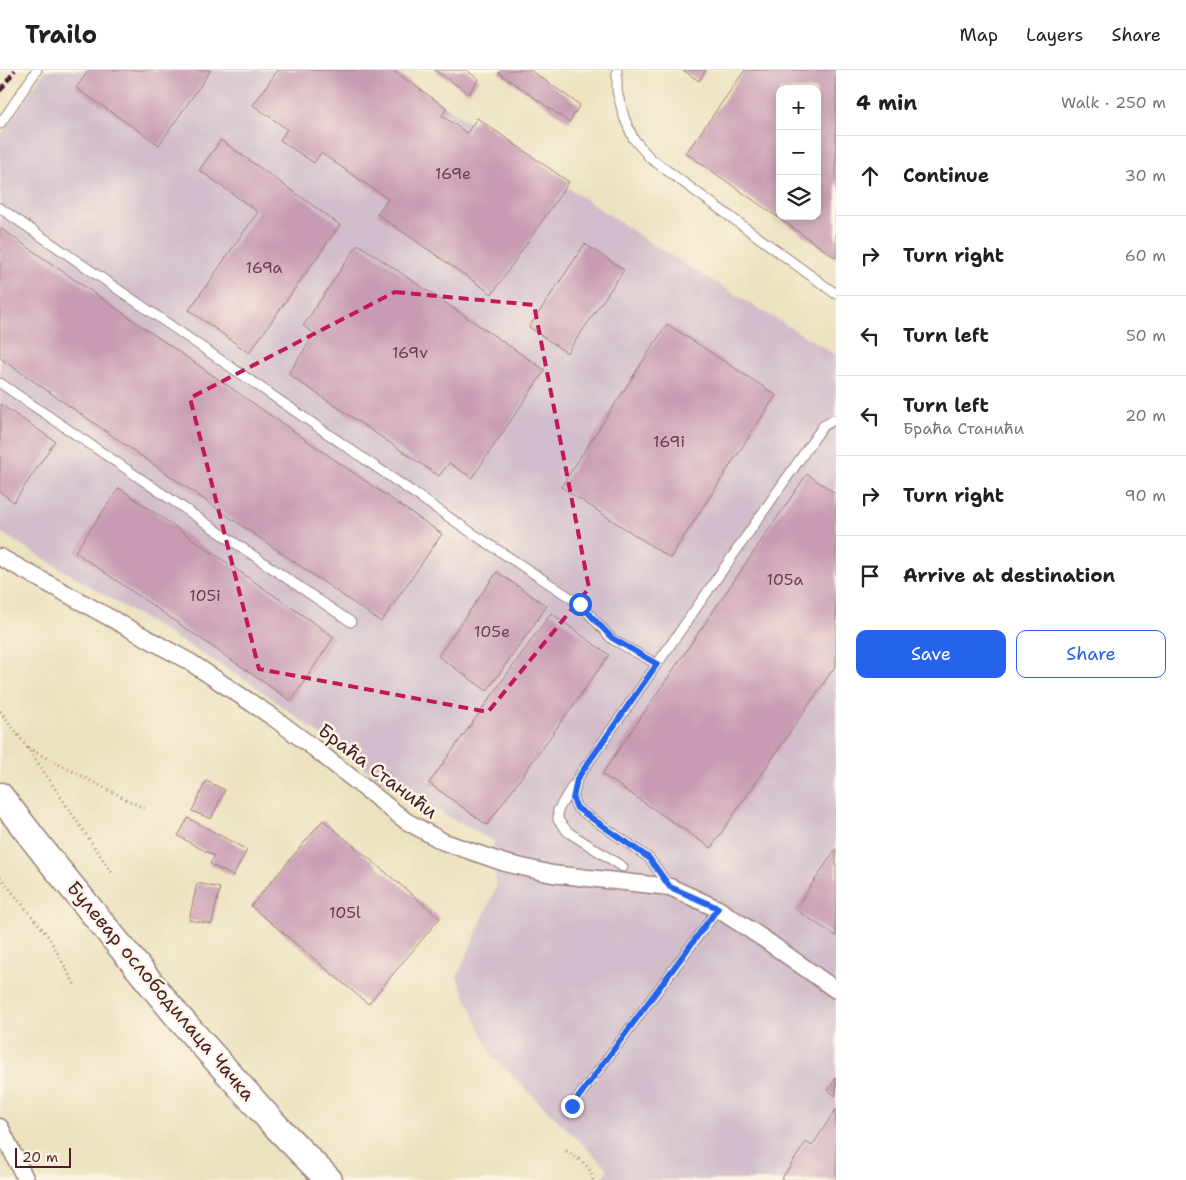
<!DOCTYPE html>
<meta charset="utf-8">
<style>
:root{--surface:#fff;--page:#f2f2f2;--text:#202124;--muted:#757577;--line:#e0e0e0;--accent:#2563eb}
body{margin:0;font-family:"Shantell Sans",sans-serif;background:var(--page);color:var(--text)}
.controls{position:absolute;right:15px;top:15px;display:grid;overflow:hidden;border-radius:10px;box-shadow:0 2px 12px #0003}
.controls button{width:45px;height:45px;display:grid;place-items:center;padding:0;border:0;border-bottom:1px solid var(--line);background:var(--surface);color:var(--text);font:25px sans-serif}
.scale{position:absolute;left:15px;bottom:12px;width:56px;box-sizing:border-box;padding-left:5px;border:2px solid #4a1f2b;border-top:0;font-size:14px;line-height:18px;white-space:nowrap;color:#4a1f2b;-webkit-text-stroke:4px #fcf5e5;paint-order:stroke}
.stop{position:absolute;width:15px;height:15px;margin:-11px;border:4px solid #2563eb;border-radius:50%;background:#fff}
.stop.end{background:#2563eb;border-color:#fff;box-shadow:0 1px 5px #0008}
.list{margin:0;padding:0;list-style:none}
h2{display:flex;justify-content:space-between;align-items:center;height:65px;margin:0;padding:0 20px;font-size:21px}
h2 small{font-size:16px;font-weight:400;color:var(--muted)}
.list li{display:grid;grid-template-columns:32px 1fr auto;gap:15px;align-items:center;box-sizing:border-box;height:80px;padding:0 20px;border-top:1px solid var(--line)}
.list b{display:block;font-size:19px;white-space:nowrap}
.list p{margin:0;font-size:16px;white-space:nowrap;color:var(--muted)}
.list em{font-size:16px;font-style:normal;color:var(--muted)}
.actions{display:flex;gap:10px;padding:15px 20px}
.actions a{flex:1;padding:11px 0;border:1px solid var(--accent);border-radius:10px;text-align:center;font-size:18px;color:var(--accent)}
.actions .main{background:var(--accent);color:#fff}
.icon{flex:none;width:28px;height:28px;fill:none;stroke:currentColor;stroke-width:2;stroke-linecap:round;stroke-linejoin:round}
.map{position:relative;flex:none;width:836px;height:1110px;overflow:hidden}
header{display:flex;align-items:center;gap:30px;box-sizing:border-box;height:70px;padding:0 25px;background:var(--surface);border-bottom:1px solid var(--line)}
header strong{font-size:24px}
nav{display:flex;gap:28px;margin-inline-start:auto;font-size:18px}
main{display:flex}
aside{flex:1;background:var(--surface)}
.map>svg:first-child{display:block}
</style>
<header>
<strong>Trailo</strong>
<nav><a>Map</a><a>Layers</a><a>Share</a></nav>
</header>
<main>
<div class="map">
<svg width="836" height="1110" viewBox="0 0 836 1110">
<rect width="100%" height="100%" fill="#fcf5e5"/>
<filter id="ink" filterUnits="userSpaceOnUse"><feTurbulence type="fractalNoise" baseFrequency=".02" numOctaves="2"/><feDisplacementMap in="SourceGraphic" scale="10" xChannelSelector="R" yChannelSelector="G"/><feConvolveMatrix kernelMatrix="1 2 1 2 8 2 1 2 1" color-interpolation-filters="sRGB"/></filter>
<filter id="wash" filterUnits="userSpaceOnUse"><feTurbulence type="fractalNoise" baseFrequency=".0096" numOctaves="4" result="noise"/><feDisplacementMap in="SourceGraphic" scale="20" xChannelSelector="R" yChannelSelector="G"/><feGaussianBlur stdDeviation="1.12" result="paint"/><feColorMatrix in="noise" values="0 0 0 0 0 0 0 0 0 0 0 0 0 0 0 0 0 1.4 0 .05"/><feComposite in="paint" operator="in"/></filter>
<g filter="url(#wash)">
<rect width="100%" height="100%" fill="#ede2c0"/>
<path fill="#d1bdcb" d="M 46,0 L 392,0 L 660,179 L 836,285 L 836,1110 L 602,1110 L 608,1099 L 492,986 L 457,907 L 496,818 L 493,771 L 382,711 L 254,615 L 0,462 L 0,66 Z"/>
<g id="blocks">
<path fill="#c89bb2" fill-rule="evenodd" d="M 89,0 L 211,0 L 159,75 L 76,18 Z
M 278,0 L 392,0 L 447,38 L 442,46 L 467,63 L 477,48 L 569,112 L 492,224 L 377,144 L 388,129 L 321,83 L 314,93 L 280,70 L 287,59 L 253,35 Z
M 434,0 L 466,0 L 479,9 L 469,23 Z
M 501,0 L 530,0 L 580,35 L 569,52 L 499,3 Z
M 683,0 L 706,0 L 699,11 Z
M 745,0 L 836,0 L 836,188 L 686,83 ZM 780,19 L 817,19 L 817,146 L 780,146 Z
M 221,70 L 340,155 L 249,283 L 189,240 L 258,142 L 199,100 Z
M 0,158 L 442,464 L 381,552 L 0,288 Z
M 358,174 L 545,300 L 472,408 L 449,393 L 439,406 L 288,304 L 315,264 L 303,256 Z
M 585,174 L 624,200 L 567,283 L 529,257 Z
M 667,254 L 776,325 L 670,488 L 561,417 Z
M 0,334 L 55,371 L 14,432 L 0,422 Z
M 807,404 L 836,424 L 836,595 L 711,778 L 602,704 Z
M 119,418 L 334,567 L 291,631 L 75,482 Z
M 497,502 L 547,536 L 487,621 L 438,586 Z
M 551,543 L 609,585 L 487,755 L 429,713 Z
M 206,711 L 225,720 L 211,749 L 192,741 Z
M 188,748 L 247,780 L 233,806 L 210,794 L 214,786 L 178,766 Z
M 323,750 L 440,848 L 368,934 L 251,836 Z
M 836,779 L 836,866 L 795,839 Z
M 197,813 L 220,818 L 212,854 L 189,850 Z
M 836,1008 L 836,1026 L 828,1020 Z
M 836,1039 L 836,1110 L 781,1110 L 806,1072 L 812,1076 Z"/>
</g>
</g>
<g filter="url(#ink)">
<use href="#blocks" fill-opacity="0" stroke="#9c8076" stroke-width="1"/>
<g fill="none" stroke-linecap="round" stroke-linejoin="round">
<defs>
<path id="service" d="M 617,0 L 617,21 L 624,47 L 633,68 L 650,88 L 836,224
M 0,54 L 37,0
M 0,138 L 469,461 L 580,534 L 612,569 L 657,594
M 0,313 L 351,552
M 573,715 L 558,740 L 558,750 L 568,762 L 623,797
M 670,817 L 649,788 L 577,738 L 573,729 L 577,709 L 823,356 L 834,350 L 836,350
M 572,1036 L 718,839"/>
<path id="minor" d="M 0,487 L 190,592 L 274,648 L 314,678 L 406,751 L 444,772 L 505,793 L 552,804 L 670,817 L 718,839 L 764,869 L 836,920
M 0,1057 L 26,1110"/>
<path id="primary" d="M 0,726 L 49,789 L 180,949 L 273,1053 L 329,1110"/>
</defs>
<use href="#service" stroke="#9c8076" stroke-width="11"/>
<use href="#minor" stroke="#9c8076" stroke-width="19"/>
<use href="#primary" stroke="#9c8076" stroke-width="29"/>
<path stroke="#9c8076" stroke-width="3" stroke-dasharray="1 4" stroke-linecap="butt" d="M 0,641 L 27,677 L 112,803
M 28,678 L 147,740
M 0,807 L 48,866 L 75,915
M 566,1081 C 578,1089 591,1095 593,1110"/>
<use href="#service" stroke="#fff" stroke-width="9"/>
<use href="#minor" stroke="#fff" stroke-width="16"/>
<use href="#primary" stroke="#fff" stroke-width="26"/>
<path stroke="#4a1f2b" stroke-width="4" stroke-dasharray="8 4" stroke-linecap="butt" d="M 0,21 L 15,0"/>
</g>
</g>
<g fill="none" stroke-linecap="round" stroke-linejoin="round" filter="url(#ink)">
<path stroke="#2563eb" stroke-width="6" d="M 572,1036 L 718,838 L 670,817 L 649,788 L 577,738 L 573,729 L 577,709 L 657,594 L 612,568 L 580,534"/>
</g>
<path fill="none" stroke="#c2185b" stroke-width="4" stroke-dasharray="10 6" stroke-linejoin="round" d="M 395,222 L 534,235 L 589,518 L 488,642 L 259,599 L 190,328 Z"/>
<g text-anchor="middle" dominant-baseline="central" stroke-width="5" stroke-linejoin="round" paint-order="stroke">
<g font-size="16" fill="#6a3e4d">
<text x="453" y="103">169e</text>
<text x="264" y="197">169a</text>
<text x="410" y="282">169v</text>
<text x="669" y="371">169i</text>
<text x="785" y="509">105a</text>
<text x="205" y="525">105i</text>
<text x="492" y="561">105e</text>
<text x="345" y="842">105l</text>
</g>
<g font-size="19" fill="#4a1f2b" stroke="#fcf5e5">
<text transform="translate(378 701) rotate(37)">Браћа Станићи</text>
<text transform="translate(161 921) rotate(50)">Булевар ослободилаца Чачка</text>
</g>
</g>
</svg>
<div class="controls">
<button>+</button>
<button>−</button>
<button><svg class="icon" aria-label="layers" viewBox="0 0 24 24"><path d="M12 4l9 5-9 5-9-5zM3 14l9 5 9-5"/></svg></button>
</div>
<div class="scale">20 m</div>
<div class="stop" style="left:580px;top:534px"></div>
<div class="stop end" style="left:572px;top:1036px"></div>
</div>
<aside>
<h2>4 min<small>Walk · 250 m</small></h2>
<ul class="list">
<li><svg class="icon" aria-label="ahead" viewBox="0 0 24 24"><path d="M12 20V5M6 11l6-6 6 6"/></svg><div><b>Continue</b></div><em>30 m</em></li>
<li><svg class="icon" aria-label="right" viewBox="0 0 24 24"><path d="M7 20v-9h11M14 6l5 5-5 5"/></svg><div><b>Turn right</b></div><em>60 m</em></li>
<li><svg class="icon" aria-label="left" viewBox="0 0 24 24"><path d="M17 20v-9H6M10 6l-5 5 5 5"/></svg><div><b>Turn left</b></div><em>50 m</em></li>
<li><svg class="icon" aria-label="left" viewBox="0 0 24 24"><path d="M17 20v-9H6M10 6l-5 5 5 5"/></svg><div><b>Turn left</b><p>Браћа Станићи</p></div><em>20 m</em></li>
<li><svg class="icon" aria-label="right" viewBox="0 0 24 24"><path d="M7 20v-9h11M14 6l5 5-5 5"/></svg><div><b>Turn right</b></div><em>90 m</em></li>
<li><svg class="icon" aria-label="arrive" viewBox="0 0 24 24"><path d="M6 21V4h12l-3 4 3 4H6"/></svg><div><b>Arrive at destination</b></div></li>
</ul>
<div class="actions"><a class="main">Save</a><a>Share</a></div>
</aside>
</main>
